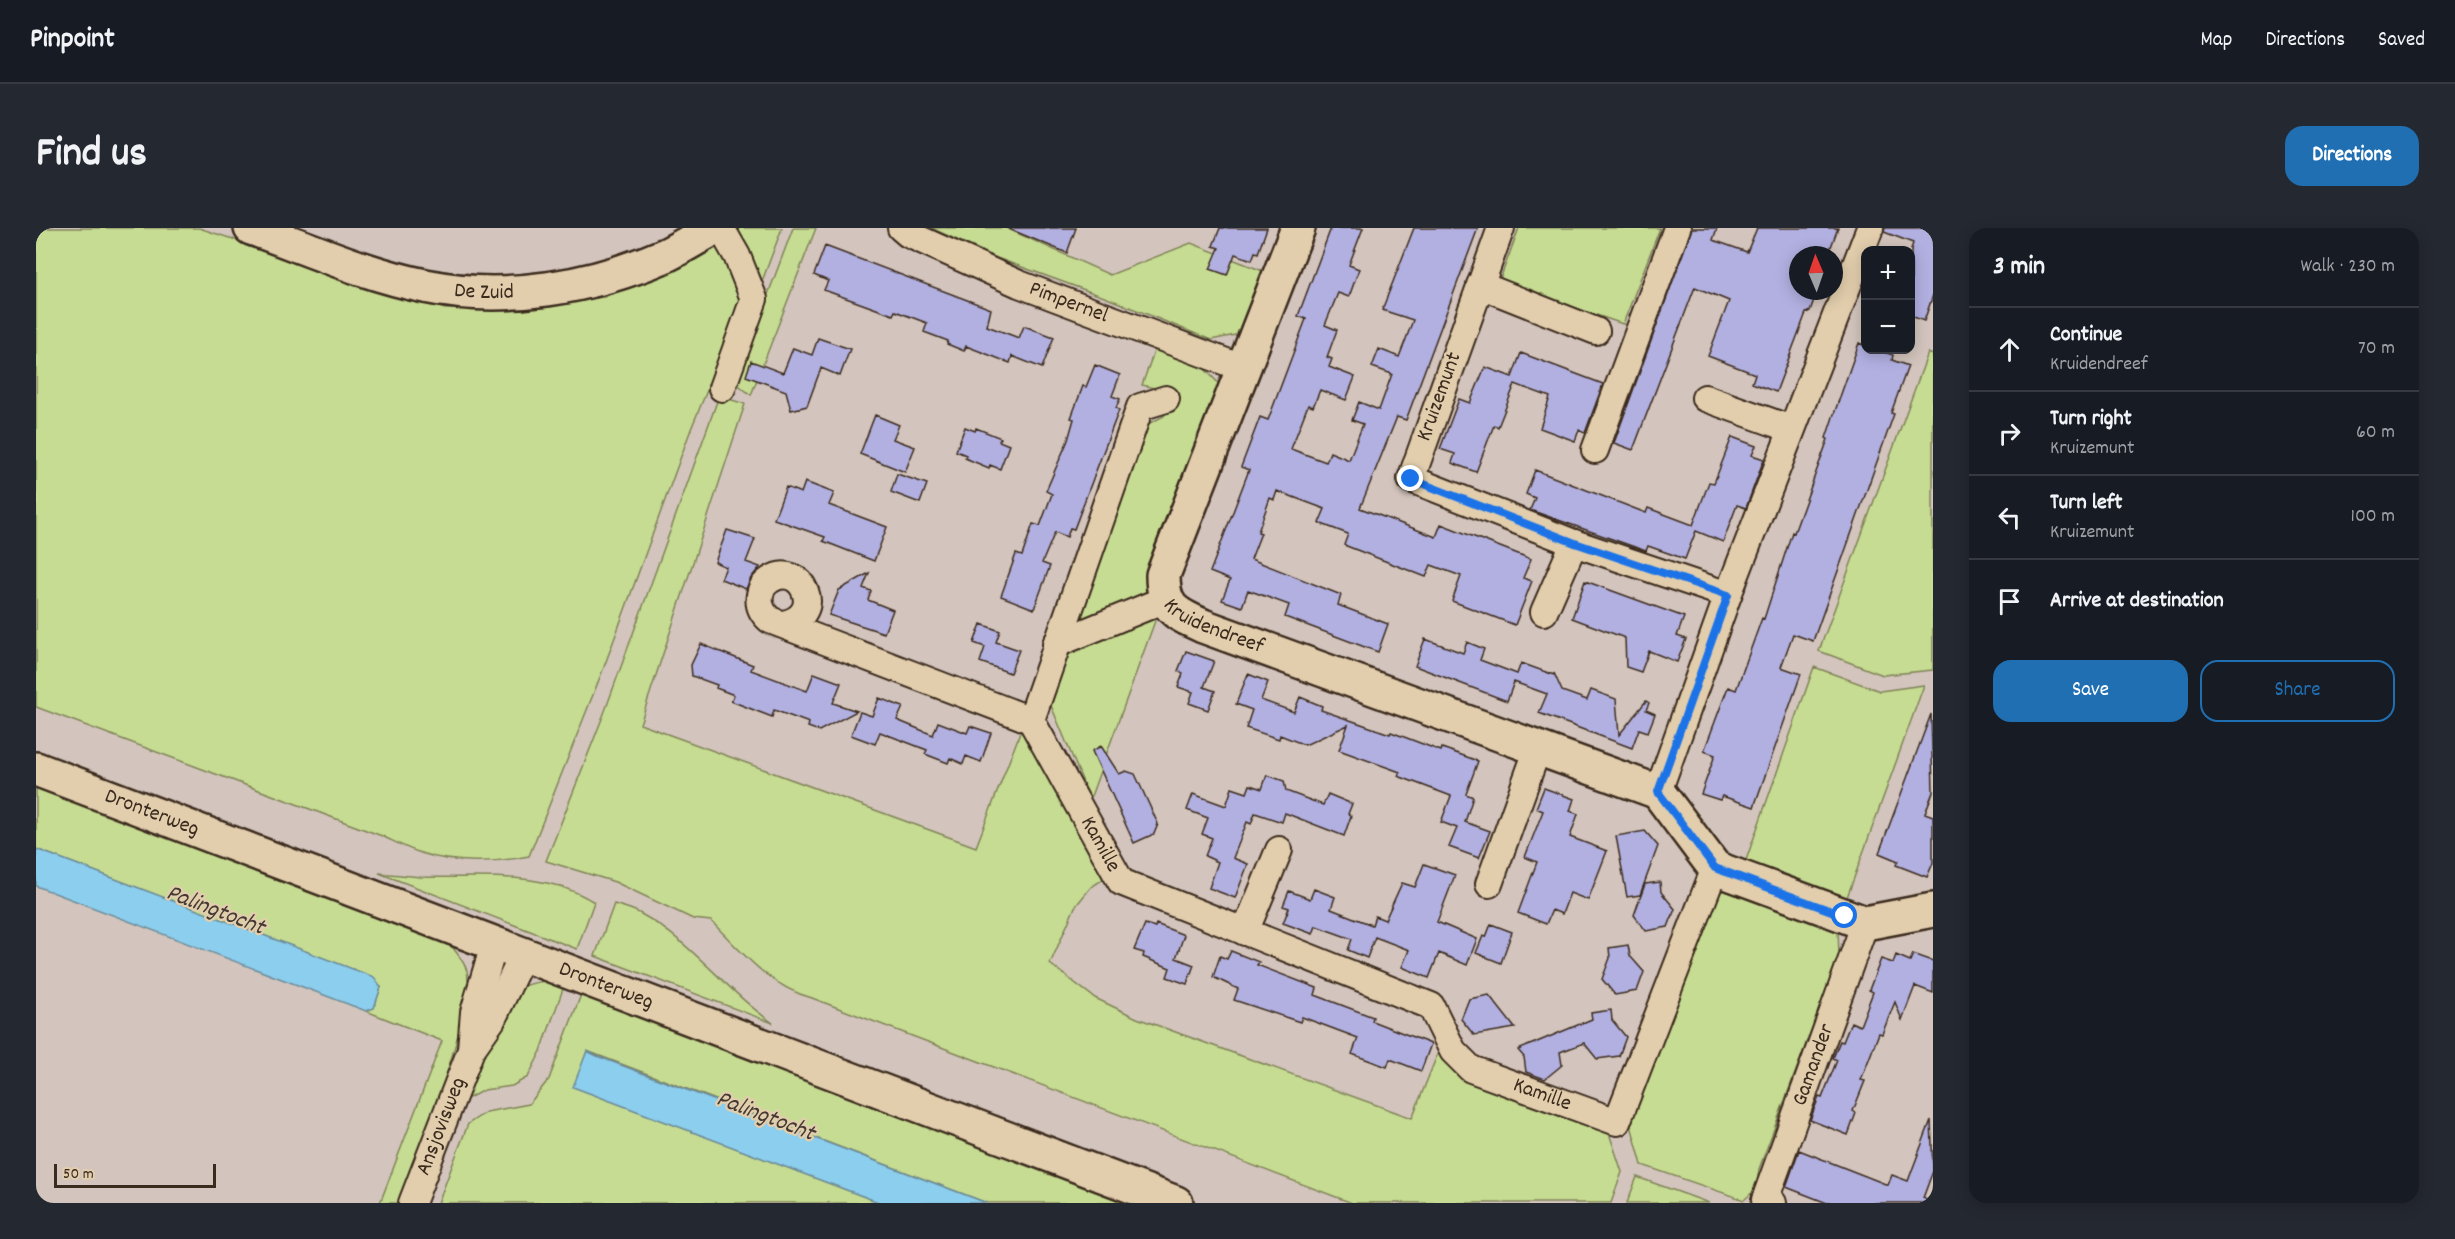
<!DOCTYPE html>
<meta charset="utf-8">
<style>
:root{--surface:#171b24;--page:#242831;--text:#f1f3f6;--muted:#9ea1a6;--line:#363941;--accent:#1f6fb2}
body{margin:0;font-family:Dekko,sans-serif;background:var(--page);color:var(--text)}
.controls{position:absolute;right:18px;top:18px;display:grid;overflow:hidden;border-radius:12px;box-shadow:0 3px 15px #0003}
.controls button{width:54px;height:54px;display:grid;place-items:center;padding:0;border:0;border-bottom:2px solid var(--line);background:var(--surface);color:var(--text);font:30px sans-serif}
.compass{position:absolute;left:1753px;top:18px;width:54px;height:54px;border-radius:50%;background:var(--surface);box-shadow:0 3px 15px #0003;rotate:358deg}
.scale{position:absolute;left:18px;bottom:15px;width:162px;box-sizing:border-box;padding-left:6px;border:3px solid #3b2a1e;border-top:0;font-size:16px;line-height:21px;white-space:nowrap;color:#3b2a1e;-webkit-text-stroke:4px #e2cead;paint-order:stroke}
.stop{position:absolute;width:18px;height:18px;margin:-14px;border:4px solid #1a73e8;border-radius:50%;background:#fff}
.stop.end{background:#1a73e8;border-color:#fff;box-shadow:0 2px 6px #0008}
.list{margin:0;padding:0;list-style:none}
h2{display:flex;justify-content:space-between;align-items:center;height:78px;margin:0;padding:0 24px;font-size:26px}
h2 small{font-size:20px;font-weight:400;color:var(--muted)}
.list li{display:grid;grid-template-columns:39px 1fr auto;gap:18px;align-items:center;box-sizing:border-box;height:84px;padding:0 24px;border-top:2px solid var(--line)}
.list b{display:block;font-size:22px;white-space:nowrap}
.list p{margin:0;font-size:20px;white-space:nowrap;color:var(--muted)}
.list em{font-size:20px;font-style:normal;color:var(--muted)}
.actions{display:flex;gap:12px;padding:18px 24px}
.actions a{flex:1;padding:14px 0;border:2px solid var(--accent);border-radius:18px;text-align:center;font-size:21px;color:var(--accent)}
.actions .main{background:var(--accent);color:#fff}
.icon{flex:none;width:33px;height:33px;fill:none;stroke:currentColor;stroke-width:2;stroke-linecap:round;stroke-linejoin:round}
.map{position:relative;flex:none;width:1897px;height:975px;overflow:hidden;border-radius:18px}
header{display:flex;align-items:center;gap:36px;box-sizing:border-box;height:84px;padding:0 30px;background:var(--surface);border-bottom:2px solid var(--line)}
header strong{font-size:28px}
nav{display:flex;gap:33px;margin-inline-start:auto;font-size:21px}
.intro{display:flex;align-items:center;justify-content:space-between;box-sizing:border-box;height:144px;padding:0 36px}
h1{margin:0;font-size:42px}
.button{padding:15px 27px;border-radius:18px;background:var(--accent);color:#fff;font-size:21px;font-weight:700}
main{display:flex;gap:36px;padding:0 36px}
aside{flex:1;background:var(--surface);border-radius:18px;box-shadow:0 3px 15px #0003}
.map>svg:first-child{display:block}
</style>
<header>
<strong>Pinpoint</strong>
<nav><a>Map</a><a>Directions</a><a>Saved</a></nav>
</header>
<div class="intro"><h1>Find us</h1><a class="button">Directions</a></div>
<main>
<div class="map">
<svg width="1897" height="975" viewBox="0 0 1897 975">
<rect width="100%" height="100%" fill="#d3c5bd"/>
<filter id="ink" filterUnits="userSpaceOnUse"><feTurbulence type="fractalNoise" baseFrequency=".0167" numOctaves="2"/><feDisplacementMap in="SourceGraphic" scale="12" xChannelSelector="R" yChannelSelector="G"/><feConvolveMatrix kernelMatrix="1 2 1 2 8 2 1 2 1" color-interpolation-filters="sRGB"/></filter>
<g filter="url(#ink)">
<path fill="#c6dc92" stroke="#808358" stroke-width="1.5" d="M 0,0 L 163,0 L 409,81 L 485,79 L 568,69 L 653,31 L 679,11 L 709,71 L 655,201 L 568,439 L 493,628 C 461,635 417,636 385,625 C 372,621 359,614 346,608 L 0,479 Z
M 701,0 L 746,0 L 725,56 L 699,2 Z
M 757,0 L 780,0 L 715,167 L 699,154 Z
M 895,0 L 970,0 L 1074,47 L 1155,15 L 1232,45 L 1209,105 L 1175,112 L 1071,70 L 961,30 Z
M 1483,0 L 1624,0 L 1587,96 L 1463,54 Z
M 1120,118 L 1161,133 L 1188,161 L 1116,361 L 1036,399 L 1106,199 L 1128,188 L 1135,164 L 1106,157 Z
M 1892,125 L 1897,127 L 1897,442 L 1847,447 L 1783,423 Z
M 683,168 L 709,176 L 604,496 L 940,619 L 987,497 L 1071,649 L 1055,659 L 1039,679 L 1014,736 L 1059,770 L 1101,790 L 1376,890 L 1404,820 L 1422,843 L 1458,864 L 1555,896 L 1569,893 L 1586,944 L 1575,975 L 1316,975 L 776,770 C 733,759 705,723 675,693 L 657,691 L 579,654 L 510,633 L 569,483 Z
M 1123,382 L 1054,571 L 1011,468 L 1024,430 Z
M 1778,439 L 1844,463 L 1888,457 L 1810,672 L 1709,635 Z
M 0,558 L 414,716 C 420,724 428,733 431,743 C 440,780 380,932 364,975 L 344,975 L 406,813 L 330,783 L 338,780 L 345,759 L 337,749 L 0,621 Z
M 343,645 C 356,646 370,648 384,649 C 443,651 506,641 558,674 L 541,721 Z
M 1706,662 L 1802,701 L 1803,728 L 1723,941 L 1720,961 L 1708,972 L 1606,937 L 1593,890 L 1677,664 Z
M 578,676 C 587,679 597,681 605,686 C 655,713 690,763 737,795 L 559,728 Z
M 514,752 L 528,758 L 505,823 L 492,849 L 476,858 L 448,862 L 423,875 C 435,850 464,776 482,761 C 490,755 504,754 514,752 Z
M 546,764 L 1100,975 L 951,975 L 551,823 L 538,859 L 845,975 L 402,975 L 432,896 L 450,884 L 493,876 L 513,851 Z
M 1601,949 L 1673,975 L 1591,975 Z"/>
<path fill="#8cceed" stroke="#6c8c9a" stroke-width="1.5" d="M 0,621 L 338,749 L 345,759 L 338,780 L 330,783 L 0,658 Z
M 551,823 L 561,828 L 951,975 L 845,975 L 537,859 Z"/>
<path fill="#b1b0e1" stroke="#3b2a1e" stroke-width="1.5" d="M 971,0 L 1040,0 L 1031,25 Z
M 1184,0 L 1231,0 L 1222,25 L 1219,24 L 1216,32 L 1199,26 L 1191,47 L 1174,41 L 1183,20 L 1177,18 Z
M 1295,0 L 1327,0 L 1313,37 L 1323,41 L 1313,69 L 1302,65 L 1289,97 L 1301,102 L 1291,129 L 1296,131 L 1293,139 L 1319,149 L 1310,172 L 1284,162 L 1277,179 L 1272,177 L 1255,221 L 1290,234 L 1294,224 L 1313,232 L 1327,196 L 1316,192 L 1323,174 L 1343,182 L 1356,146 L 1336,139 L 1343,121 L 1363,129 L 1370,111 L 1377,92 L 1346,82 L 1378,0 L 1442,0 L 1370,192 L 1361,189 L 1324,280 L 1400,309 L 1405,296 L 1495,331 L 1487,350 L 1496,353 L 1479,397 L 1416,373 L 1425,348 L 1395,337 L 1390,349 L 1308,317 L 1312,306 L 1283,295 L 1289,281 L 1241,263 L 1238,272 L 1234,270 L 1222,304 L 1225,305 L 1215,331 L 1305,367 L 1302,377 L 1352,396 L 1342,424 L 1249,389 L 1253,377 L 1212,362 L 1206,379 L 1186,372 L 1194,352 L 1174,344 L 1213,242 L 1205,239 L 1224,189 L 1232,192 L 1270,91 L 1262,88 Z
M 1656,0 L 1681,0 L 1677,12 L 1711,24 L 1721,0 L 1802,0 L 1792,27 L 1762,27 L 1762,63 L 1781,63 L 1774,83 L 1770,85 L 1740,164 L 1716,155 L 1719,146 L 1672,128 L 1693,73 L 1659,59 L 1597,222 L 1578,215 Z
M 1849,0 L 1897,0 L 1897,67 L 1888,93 L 1875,88 L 1875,22 L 1877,15 L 1848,4 Z
M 789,18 L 955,81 L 951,98 L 983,110 L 988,98 L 1018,109 L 1006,140 L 976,128 L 974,135 L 930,118 L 928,123 L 911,116 L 912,113 L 888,104 L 891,95 L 859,83 L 857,87 L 788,62 L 792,53 L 778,47 Z
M 782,110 L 814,121 L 804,148 L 785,140 L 771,178 L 755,182 L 750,163 L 710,148 L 715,133 L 747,145 L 757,120 L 776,127 Z
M 1823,115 L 1830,118 L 1830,122 L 1841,122 L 1857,127 L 1856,132 L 1872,138 L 1855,185 L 1858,186 L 1777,413 L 1757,406 L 1745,439 L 1765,446 L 1718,579 L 1686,568 L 1684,572 L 1665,566 L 1679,527 L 1668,523 L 1692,459 L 1700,462 L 1726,390 L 1728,391 L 1756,304 L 1758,305 L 1792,211 L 1790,210 L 1798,186 Z
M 1485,125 L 1567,156 L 1549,205 L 1543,202 L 1539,213 L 1504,200 L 1514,169 L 1479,156 L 1462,199 L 1458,197 L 1440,244 L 1416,235 L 1419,226 L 1404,221 L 1423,171 L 1434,175 L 1449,139 L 1476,149 Z
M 1059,137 L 1084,147 L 1076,168 L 1084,171 L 1080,180 L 1083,182 L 1038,301 L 1034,300 L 1031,309 L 1019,304 L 1006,335 L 1014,338 L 998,381 L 965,368 L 980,326 L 986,328 L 997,296 L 1004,298 L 1016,266 L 1010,263 L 1032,212 L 1038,191 L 1035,190 L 1047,158 L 1050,159 Z
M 839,187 L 863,197 L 857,211 L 879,219 L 869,244 L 824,226 Z
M 929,199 L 939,203 L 940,200 L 965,210 L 963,213 L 973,217 L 964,241 L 954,237 L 953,240 L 929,230 L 930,227 L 920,223 Z
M 1696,209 L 1720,218 L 1716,227 L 1728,231 L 1710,280 L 1701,277 L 1687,314 L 1660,303 L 1649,331 L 1612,318 L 1610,323 L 1494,282 L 1499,270 L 1490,266 L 1499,242 L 1610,285 L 1612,280 L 1657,297 L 1673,254 L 1678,255 Z
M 861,246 L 891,256 L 884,275 L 855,264 Z
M 769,254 L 798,265 L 793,277 L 851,299 L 838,333 L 787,313 L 789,309 L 738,291 L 750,259 L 765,265 Z
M 691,302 L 719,311 L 710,334 L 724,339 L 715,350 L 710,361 L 685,351 L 690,339 L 679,334 Z
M 833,345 L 827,360 L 835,363 L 832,372 L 857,382 L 848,405 L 793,387 L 803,362 Z
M 1549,353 L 1648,389 L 1641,408 L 1650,411 L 1641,434 L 1613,423 L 1605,444 L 1590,439 L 1589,410 L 1536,390 Z
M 945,396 L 964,403 L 960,414 L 983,422 L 974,445 L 944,434 L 949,419 L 938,415 Z
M 1389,411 L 1427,425 L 1431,414 L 1448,421 L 1444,432 L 1481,446 L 1485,435 L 1518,447 L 1518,445 L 1526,463 L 1551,472 L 1555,462 L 1580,471 L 1583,507 L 1610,473 L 1613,475 L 1610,482 L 1619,486 L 1612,504 L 1603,501 L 1596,520 L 1503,485 L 1511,466 L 1478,454 L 1471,473 L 1379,438 Z
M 665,416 L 717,437 L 715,442 L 771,463 L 778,445 L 805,455 L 797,475 L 821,483 L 783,503 L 772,499 L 773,495 L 738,482 L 736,489 L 695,473 L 698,467 L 680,460 L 681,457 L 656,448 L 655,437 Z
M 1150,423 L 1178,433 L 1168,459 L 1179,463 L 1172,482 L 1153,475 L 1157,464 L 1142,459 L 1147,446 L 1142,443 Z
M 1212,446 L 1232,454 L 1225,472 L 1258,484 L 1264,469 L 1286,478 L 1285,482 L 1354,506 L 1355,504 L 1405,523 L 1406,520 L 1442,533 L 1430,566 L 1437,569 L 1429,594 L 1454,603 L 1443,630 L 1413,619 L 1421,600 L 1405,594 L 1415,568 L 1362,548 L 1364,544 L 1303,522 L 1312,497 L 1269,517 L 1244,507 L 1243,511 L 1210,500 L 1216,482 L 1200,476 Z
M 843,470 L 867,479 L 861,492 L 897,507 L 902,494 L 931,505 L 934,498 L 955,505 L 945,534 L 930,528 L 927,536 L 914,530 L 912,535 L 889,526 L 891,522 L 844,504 L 839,516 L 815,507 L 824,484 L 836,488 Z
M 1895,486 L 1897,564 L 1889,585 L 1897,588 L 1897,635 L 1891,649 L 1860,637 L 1862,633 L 1843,625 Z
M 1065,518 L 1083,546 L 1090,543 L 1099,546 L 1122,596 L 1118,606 L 1098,615 L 1056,523 Z
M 1231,547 L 1248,553 L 1250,563 L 1287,577 L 1292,566 L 1316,576 L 1312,586 L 1315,588 L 1308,608 L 1249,585 L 1246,594 L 1219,585 L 1215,596 L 1211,594 L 1197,630 L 1212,636 L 1199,670 L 1173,660 L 1182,634 L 1169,628 L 1176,610 L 1166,606 L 1172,590 L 1151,582 L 1157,566 L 1190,578 L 1196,560 L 1211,565 L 1214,557 L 1226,561 Z
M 1508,560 L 1538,571 L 1534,583 L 1542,586 L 1534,609 L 1571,623 L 1552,672 L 1534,665 L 1526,686 L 1516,682 L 1510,696 L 1482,685 L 1501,634 L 1489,629 L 1507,583 L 1500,580 Z
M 1609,603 L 1622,618 L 1604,667 L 1591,669 L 1580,608 Z
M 1388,636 L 1419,647 L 1401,694 L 1441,711 L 1431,737 L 1403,725 L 1393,750 L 1366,739 L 1373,722 L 1339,709 L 1331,730 L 1312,722 L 1316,711 L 1280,698 L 1277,706 L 1247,695 L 1253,680 L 1247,678 L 1253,663 L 1274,671 L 1278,661 L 1299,669 L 1295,681 L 1336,697 L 1339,688 L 1349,692 L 1366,655 L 1379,659 Z
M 1624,654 L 1625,664 L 1639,681 L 1632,699 L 1610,703 L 1598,687 L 1609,656 Z
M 1109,696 L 1119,699 L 1120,696 L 1148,707 L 1140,730 L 1158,737 L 1151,756 L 1131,749 L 1134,740 L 1107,729 L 1108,725 L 1098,722 Z
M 1455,696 L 1476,704 L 1465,735 L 1440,725 L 1447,708 L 1450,709 Z
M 1592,717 L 1594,728 L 1608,744 L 1601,763 L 1579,767 L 1566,751 L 1574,730 L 1573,720 Z
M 1195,723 L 1223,734 L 1221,737 L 1281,760 L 1279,767 L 1337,789 L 1336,793 L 1395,816 L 1385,843 L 1354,831 L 1351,839 L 1316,826 L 1322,810 L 1266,789 L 1264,794 L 1198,772 L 1202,761 L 1177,749 L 1184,728 L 1191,731 Z
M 1877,726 L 1897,733 L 1897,765 L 1879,758 L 1866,792 L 1859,774 L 1846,806 L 1843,805 L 1825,852 L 1829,853 L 1817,883 L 1820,885 L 1812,907 L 1774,892 L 1783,869 L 1786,870 L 1801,832 L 1797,830 L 1804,813 L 1807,814 L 1815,794 L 1824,798 L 1837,764 L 1833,762 L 1845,731 L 1857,735 L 1860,727 L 1874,733 Z
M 1453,767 L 1479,800 L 1438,807 L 1425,791 L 1433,771 Z
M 1575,782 L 1576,792 L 1590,809 L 1583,828 L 1561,831 L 1548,815 L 1524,824 L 1526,837 L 1509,851 L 1490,844 L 1488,829 L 1482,822 L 1556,791 L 1555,785 Z
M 1895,892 L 1897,943 L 1887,970 L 1896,975 L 1791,975 L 1750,959 L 1763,922 L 1852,957 L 1856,947 L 1872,953 Z"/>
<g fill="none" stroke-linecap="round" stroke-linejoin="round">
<defs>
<g id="street">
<path d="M 685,0 L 701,28 L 718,71 L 686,160"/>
<path id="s1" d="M 865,0 L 872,6 L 983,56 L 1206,140"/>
<path d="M 1465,0 L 1375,251 L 1538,315 L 1692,367"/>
<path d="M 1444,57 L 1560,103"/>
<path d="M 1669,170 L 1755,201"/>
<path id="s2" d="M 1130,171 L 1104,179 L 995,492 L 1085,654 L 1395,778 L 1417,823 L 1435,841 L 1581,894 L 1679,640"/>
<path d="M 1559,222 L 1641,0"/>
<path d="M 1508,384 L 1538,315"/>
<path d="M 747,396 C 792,388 765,331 734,352 C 729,355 725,360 724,367 C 722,377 726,385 734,392 L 995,492"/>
<path d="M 1020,416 L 1130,371"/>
<path d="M 1622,564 L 1692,367 L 1834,0"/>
<path d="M 1453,656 L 1502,520"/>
<path d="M 1209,704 L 1243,622"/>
<path d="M 435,821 L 438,784 L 458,717"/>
<path id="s3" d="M 376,975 L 435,822 L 456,792 L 487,727"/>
<path id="s4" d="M 1737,975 L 1729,972 L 1829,695"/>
</g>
<g id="secondary">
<path id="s5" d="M 215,0 C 272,20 329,46 389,58 C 469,75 556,59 630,27 C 646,19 662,9 678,0"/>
<path id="s6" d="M 1262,0 L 1127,347 C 1127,381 1139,385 1167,398 L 1622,564 L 1679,640 L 1829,695 L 1897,682"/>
</g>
<g id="primary">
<path id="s7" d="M 0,541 L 1140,975"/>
</g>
</defs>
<use href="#street" stroke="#3b2a1e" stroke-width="30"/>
<use href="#secondary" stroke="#3b2a1e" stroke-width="38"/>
<use href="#primary" stroke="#3b2a1e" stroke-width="38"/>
<use href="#street" stroke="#e2cead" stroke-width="26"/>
<use href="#secondary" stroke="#e2cead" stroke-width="33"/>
<use href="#primary" stroke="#e2cead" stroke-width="33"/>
</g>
</g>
<g fill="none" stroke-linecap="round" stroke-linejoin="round" filter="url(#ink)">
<path stroke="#1a73e8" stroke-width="8" d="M 1375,251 L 1539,315 L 1692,367 L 1622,564 L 1679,640 L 1809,688"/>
</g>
<g text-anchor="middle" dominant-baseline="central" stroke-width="4.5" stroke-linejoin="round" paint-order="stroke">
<g font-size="22" fill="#3b2a1e" stroke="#e2cead">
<text stroke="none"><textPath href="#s5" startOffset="243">De Zuid</textPath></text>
<text stroke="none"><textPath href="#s1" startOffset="184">Pimpernel</textPath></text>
<text transform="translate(1404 169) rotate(-70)">Kruizemunt</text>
<text stroke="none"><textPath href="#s6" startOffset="453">Kruidendreef</textPath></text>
<text stroke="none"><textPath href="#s7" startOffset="124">Dronterweg</textPath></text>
<text stroke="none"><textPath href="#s2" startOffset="501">Kamille</textPath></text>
<text stroke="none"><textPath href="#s7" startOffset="610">Dronterweg</textPath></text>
<text stroke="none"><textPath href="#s4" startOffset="152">Gamander</textPath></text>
<text stroke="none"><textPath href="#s2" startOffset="1029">Kamille</textPath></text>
<text stroke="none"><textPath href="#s3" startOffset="82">Ansjovisweg</textPath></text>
</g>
<g font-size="24" font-style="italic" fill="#433a33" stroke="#e2cead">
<text transform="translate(179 683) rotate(21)">Palingtocht</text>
<text transform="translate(729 889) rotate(21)">Palingtocht</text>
</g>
</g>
</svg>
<div class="controls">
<button>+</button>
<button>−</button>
</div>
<svg class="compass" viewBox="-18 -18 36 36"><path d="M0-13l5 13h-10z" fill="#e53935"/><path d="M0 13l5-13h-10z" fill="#9ea1a6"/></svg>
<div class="scale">50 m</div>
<div class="stop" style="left:1809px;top:688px"></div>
<div class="stop end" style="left:1375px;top:251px"></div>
</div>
<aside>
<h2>3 min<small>Walk · 230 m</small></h2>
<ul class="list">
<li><svg class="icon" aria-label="ahead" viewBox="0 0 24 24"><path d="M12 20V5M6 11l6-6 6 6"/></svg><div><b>Continue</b><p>Kruidendreef</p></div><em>70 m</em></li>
<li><svg class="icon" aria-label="right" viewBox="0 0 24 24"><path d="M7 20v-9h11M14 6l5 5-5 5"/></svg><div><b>Turn right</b><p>Kruizemunt</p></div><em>60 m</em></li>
<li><svg class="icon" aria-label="left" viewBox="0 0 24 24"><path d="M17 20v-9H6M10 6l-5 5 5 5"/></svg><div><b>Turn left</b><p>Kruizemunt</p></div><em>100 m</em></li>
<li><svg class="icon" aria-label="arrive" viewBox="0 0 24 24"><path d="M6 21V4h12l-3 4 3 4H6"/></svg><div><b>Arrive at destination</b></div></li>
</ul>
<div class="actions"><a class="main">Save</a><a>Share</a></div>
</aside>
</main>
